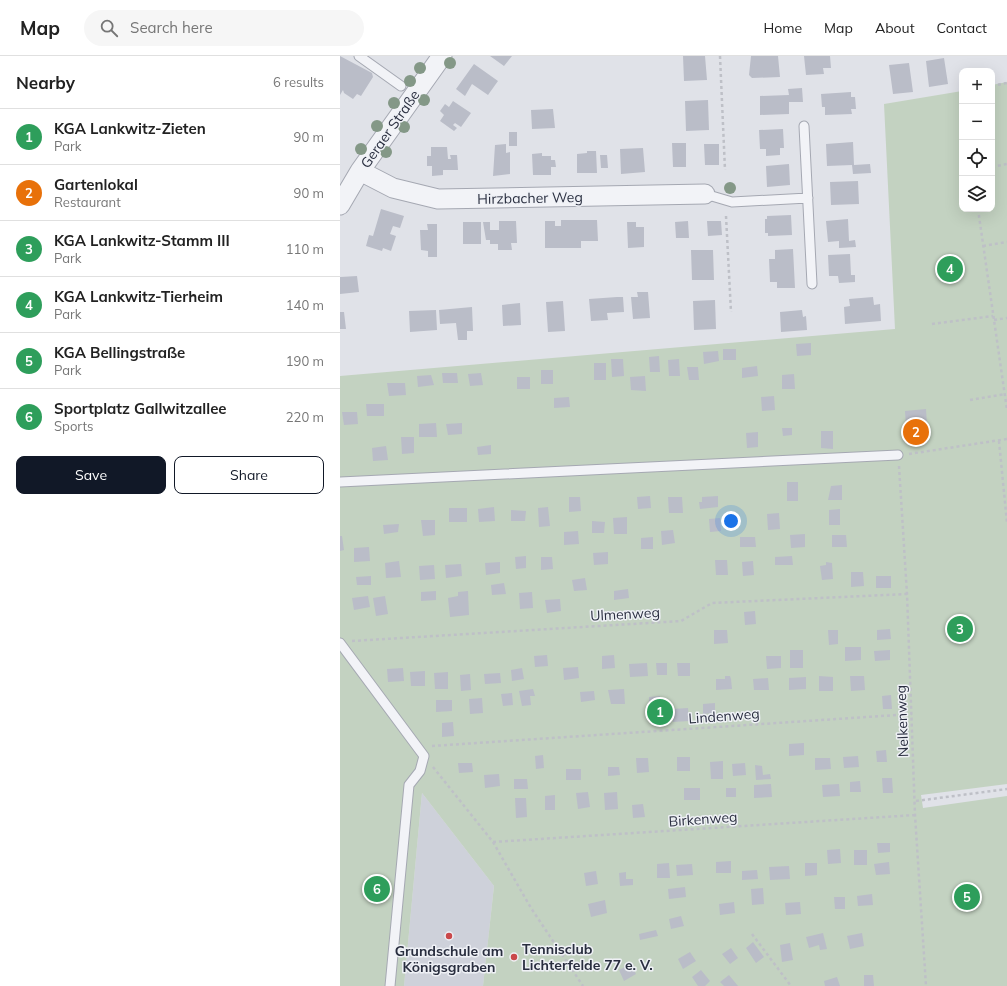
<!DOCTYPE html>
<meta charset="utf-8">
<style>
:root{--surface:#fff;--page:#f6f6f6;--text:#222;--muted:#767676;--line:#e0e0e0;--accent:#111827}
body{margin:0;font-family:Mulish,sans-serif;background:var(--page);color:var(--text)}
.controls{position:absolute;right:12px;top:12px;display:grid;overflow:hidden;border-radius:8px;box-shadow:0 4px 16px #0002}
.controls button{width:36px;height:36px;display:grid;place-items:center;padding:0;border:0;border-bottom:1px solid var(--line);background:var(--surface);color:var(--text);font:20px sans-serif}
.you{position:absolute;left:391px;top:465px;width:14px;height:14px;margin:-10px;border:3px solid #fff;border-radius:50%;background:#1a73e8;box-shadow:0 0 0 6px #1a73e833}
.badge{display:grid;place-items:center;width:26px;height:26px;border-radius:50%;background:var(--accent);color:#fff;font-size:13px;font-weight:700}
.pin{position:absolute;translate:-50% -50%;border:2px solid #fff;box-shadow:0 1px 4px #0006}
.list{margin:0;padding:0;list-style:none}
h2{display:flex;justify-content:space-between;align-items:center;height:52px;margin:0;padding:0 16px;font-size:17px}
h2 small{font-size:13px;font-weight:400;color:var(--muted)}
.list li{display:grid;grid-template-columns:26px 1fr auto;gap:12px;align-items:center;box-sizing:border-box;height:56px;padding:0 16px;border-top:1px solid var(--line)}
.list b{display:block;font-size:15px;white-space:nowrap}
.list p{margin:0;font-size:13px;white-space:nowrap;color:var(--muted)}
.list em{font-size:13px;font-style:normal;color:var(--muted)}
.actions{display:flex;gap:8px;padding:12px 16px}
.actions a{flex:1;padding:9px 0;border:1px solid var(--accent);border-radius:8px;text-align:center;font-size:14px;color:var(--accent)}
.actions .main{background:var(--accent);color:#fff}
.icon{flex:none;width:22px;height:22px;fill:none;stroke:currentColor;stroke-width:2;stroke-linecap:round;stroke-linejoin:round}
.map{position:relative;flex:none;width:667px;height:930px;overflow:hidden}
header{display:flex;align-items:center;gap:24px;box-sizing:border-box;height:56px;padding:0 20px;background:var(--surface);border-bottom:1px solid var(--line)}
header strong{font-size:19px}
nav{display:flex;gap:22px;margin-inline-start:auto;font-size:14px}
.search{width:280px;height:36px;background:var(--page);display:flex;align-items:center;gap:10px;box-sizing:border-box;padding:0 14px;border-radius:22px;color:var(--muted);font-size:15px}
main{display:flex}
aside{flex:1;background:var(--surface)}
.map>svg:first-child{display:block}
</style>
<header>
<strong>Map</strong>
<div class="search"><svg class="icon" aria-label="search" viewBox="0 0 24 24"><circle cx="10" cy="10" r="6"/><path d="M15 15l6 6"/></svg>Search here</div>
<nav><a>Home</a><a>Map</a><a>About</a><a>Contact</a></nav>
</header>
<main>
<aside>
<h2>Nearby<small>6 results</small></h2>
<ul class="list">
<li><span class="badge" style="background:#2e9e5b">1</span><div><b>KGA Lankwitz-Zieten</b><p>Park</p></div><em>90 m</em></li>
<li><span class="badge" style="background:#e8710a">2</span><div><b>Gartenlokal</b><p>Restaurant</p></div><em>90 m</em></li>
<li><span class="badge" style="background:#2e9e5b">3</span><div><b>KGA Lankwitz-Stamm III</b><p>Park</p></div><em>110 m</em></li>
<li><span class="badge" style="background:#2e9e5b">4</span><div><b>KGA Lankwitz-Tierheim</b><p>Park</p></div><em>140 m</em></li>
<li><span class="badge" style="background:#2e9e5b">5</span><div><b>KGA Bellingstraße</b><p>Park</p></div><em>190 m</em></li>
<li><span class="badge" style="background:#2e9e5b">6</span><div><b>Sportplatz Gallwitzallee</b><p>Sports</p></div><em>220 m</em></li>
</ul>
<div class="actions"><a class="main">Save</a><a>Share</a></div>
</aside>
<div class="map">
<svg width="667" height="930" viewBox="0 0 667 930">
<rect width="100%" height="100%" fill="#e0e2e8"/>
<path fill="#ced1da" d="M 82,737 L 154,830 L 143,930 L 64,930 Z"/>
<path fill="#c3d2c1" d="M 667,26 L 667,728 L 581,739 L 583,752 L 667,740 L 667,930 L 143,930 L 154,830 L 82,737 L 64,930 L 0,930 L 0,320 L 555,273 L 544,48 L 622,35 L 622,153 L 652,153 L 652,29 Z"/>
<path fill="#babdc8" d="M 0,0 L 32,17 L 33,21 L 21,40 L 17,38 L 13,43 L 4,37 L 3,34 L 0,39 Z
M 150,0 L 172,0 L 164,10 Z
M 343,0 L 365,0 L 367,24 L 344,25 Z
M 411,0 L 438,0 L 440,21 L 412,22 L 409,19 Z
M 464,0 L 490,0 L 491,12 L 483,12 L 484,18 L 466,19 Z
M 604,2 L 608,28 L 589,31 L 586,5 Z
M 569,7 L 573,36 L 553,38 L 549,9 Z
M 134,8 L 158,25 L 148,39 L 132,28 L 125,40 L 116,33 Z
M 462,32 L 463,46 L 449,46 L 449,58 L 420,59 L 420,40 L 449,39 L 448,33 Z
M 511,36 L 511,41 L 515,41 L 516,53 L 511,53 L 512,58 L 485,59 L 485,51 L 482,51 L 481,38 Z
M 368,44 L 369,74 L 346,75 L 345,45 Z
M 113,45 L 131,57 L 121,71 L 115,67 L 113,69 L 117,72 L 114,75 L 100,65 L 104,59 L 100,55 L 105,48 L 109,51 Z
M 213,53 L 215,72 L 192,73 L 191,54 Z
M 443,73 L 444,92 L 440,92 L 440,99 L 426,100 L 426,93 L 420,93 L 419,74 Z
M 169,76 L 177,76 L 177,90 L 169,90 Z
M 513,86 L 514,109 L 530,108 L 531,117 L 513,118 L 512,109 L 487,110 L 486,88 Z
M 332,87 L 346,87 L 346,111 L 333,111 Z
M 166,88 L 166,97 L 170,96 L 170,118 L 153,120 L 155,89 Z
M 364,88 L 379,88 L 379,109 L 365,109 Z
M 91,91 L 107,91 L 108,103 L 111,103 L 110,99 L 117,99 L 118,114 L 103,114 L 103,119 L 92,120 L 92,110 L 87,110 L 87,100 L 91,100 Z
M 303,92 L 305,116 L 281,118 L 280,93 Z
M 247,95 L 256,95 L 257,117 L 237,117 L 237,98 L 247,97 Z
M 202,97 L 202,100 L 211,100 L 211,104 L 215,104 L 216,111 L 211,111 L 211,119 L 193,119 L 192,98 Z
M 260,99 L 267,99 L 268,112 L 261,112 Z
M 449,108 L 450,129 L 427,131 L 426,110 Z
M 518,125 L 519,148 L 491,149 L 490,126 Z
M 41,153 L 64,160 L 60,172 L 53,170 L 50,178 L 56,180 L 51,195 L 43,192 L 42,195 L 26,190 L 29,179 L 33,180 Z
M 451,159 L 452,179 L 428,180 L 428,177 L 425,177 L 425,163 L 427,163 L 427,160 Z
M 508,163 L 509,185 L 515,184 L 516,191 L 499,192 L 499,185 L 488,186 L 486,165 Z
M 221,164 L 257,164 L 258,185 L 241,185 L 241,192 L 205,192 L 205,165 L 215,165 L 215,170 L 221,170 Z
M 159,165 L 176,165 L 177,187 L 171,187 L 172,194 L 158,194 L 158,188 L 150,188 L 150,184 L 146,184 L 143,166 L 150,166 L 150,174 L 159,174 Z
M 348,165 L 349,182 L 336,182 L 335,166 Z
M 367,165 L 381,165 L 382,179 L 368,180 Z
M 123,166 L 141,166 L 141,188 L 123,188 Z
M 287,166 L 296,166 L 296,171 L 304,171 L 304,191 L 288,192 Z
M 87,168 L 97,168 L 97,201 L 88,201 L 88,195 L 81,194 L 80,174 L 88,174 Z
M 453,193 L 455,232 L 437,232 L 437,226 L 430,226 L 429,203 L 435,203 L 435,194 Z
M 351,194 L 373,194 L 374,224 L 352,224 Z
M 510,198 L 511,219 L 515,219 L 515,226 L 499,227 L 498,220 L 489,220 L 488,199 Z
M 17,220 L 19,236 L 0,238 L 0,221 Z
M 297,236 L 308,236 L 310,262 L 293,263 L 291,241 L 298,241 Z
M 277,241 L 283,241 L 284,256 L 267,257 L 268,264 L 251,265 L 249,243 Z
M 533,241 L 534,249 L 540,248 L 541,265 L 505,268 L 504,251 L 510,250 L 509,243 Z
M 375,244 L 376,273 L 354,274 L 353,245 Z
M 223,245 L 225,275 L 208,276 L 206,246 Z
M 180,247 L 181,269 L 163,270 L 162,249 Z
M 132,251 L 133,275 L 127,275 L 127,284 L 118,284 L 116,267 L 100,268 L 99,254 Z
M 96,254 L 97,274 L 70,276 L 69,255 Z
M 462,254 L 463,261 L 466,260 L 467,274 L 441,276 L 440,256 Z
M 0,256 L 4,256 L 6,273 L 0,273 Z
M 471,287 L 471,299 L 457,300 L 456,288 Z
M 383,293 L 396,293 L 396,304 L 383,304 Z
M 378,295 L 379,305 L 364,308 L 363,296 Z
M 319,300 L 320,316 L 310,316 L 309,301 Z
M 271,303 L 283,303 L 284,320 L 272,321 Z
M 339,303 L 340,320 L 329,320 L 328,304 Z
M 254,307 L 266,307 L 266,324 L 254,324 Z
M 417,310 L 418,320 L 402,322 L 402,312 Z
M 347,311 L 358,311 L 359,324 L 349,324 Z
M 201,314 L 213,314 L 213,328 L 201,328 Z
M 102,317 L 117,317 L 118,327 L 103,327 Z
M 141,317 L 143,329 L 130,330 L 128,318 Z
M 454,318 L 455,333 L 442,333 L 442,319 Z
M 91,319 L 94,329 L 78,331 L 77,320 Z
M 305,320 L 306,335 L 291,334 L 290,321 Z
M 177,321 L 190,321 L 190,333 L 177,333 Z
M 47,327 L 65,327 L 66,339 L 49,340 Z
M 434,340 L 435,354 L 422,355 L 421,341 Z
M 229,341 L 230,351 L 214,352 L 214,342 Z
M 26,348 L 44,348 L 44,360 L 27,360 Z
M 586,353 L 588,385 L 567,387 L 565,355 Z
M 2,356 L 17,356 L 18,368 L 4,369 Z
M 96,367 L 97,381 L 79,381 L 79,368 Z
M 122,367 L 122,378 L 108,379 L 106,368 Z
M 442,372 L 452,372 L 452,379 L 443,380 Z
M 481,375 L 493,375 L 493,393 L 481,392 Z
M 418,376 L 418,391 L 407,392 L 406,377 Z
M 61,381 L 74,381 L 74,397 L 62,398 Z
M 151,389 L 151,398 L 138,399 L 137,391 Z
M 46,390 L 48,404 L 33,405 L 32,392 Z
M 447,426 L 458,426 L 458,445 L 447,445 Z
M 502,429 L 502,444 L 488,444 L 491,430 Z
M 310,440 L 311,452 L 298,453 L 297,441 Z
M 378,440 L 378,451 L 360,453 L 359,446 L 362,446 L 362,441 Z
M 229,441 L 240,441 L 241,455 L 229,456 Z
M 328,441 L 342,441 L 343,457 L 329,457 Z
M 154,451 L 155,465 L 139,466 L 138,453 Z
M 208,451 L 210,470 L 199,471 L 198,452 Z
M 109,452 L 127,452 L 127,466 L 109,466 Z
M 500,453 L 500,469 L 489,469 L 489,454 Z
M 171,454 L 186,455 L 185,465 L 171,465 Z
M 439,457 L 440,473 L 428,474 L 427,458 Z
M 287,461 L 287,478 L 274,478 L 273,462 Z
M 380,462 L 381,475 L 370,476 L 369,463 Z
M 81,464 L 95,464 L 95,479 L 83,480 Z
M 252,465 L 265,466 L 264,477 L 252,477 Z
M 59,468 L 58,476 L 44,478 L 43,469 Z
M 333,474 L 335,487 L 322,489 L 321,475 Z
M 238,475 L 239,488 L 224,489 L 224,476 Z
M 465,478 L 465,491 L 451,492 L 450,479 Z
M 492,479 L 506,479 L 507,491 L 492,491 Z
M 0,480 L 2,480 L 4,494 L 0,495 Z
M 313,481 L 313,493 L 301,493 L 301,482 Z
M 400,481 L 415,481 L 416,491 L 400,491 Z
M 29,491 L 30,505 L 14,506 L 14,492 Z
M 268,496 L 268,508 L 254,509 L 253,497 Z
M 186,500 L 186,512 L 176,513 L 175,501 Z
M 452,500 L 453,509 L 435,509 L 435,501 Z
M 201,501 L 212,501 L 213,513 L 201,514 Z
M 375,504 L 387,504 L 388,519 L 376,519 Z
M 59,505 L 61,521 L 46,522 L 45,507 Z
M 413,505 L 414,519 L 403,520 L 402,506 Z
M 160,506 L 160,517 L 146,519 L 145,507 Z
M 486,506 L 492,507 L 493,523 L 482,524 L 480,510 L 486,509 Z
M 121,508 L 122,520 L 106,522 L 105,509 Z
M 94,509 L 95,523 L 80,524 L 79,510 Z
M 511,516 L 523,516 L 524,530 L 511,531 Z
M 31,520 L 31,529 L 17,529 L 16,521 Z
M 536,520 L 551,520 L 551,532 L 536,532 Z
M 245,522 L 247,534 L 234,535 L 232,524 Z
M 164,527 L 166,538 L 152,539 L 151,529 Z
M 288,533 L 289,542 L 274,544 L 274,535 Z
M 96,535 L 96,544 L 81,545 L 81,536 Z
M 128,535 L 129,559 L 110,561 L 108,542 L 118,540 L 118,536 Z
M 192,536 L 193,552 L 180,553 L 179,537 Z
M 28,540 L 30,551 L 14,554 L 12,542 Z
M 45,540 L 48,558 L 36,560 L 33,542 Z
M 220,543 L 221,555 L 207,557 L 205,544 Z
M 415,555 L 416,568 L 405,569 L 404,556 Z
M 550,573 L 551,583 L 537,584 L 537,574 Z
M 374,574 L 387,574 L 388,587 L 374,588 Z
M 488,574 L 498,574 L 498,588 L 489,589 Z
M 505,591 L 521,591 L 521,604 L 505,605 Z
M 450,594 L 463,594 L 463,612 L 450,612 Z
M 550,594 L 550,604 L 535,605 L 534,595 Z
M 207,599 L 208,610 L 195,611 L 194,600 Z
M 274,599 L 275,612 L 262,613 L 262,600 Z
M 426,600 L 441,600 L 441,612 L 427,613 Z
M 307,607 L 308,620 L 290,621 L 289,608 Z
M 316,607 L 327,607 L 327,619 L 317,619 Z
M 337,607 L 350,607 L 350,620 L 338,620 Z
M 238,611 L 239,622 L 224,624 L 223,612 Z
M 63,612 L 64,625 L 48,626 L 47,613 Z
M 182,612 L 184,623 L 172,625 L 171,614 Z
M 85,615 L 85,630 L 71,630 L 70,616 Z
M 108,616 L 108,633 L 95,633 L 94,617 Z
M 160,617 L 161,627 L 145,628 L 144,618 Z
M 130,618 L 131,634 L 121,635 L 120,619 Z
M 385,620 L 390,620 L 391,623 L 392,633 L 376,634 L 376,623 L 385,623 Z
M 479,620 L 493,621 L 493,635 L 479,635 Z
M 510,620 L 524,620 L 525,634 L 511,635 Z
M 466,621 L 466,633 L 449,634 L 449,622 Z
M 428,622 L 429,634 L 414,634 L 413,623 Z
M 193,633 L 195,640 L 190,640 L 191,649 L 182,650 L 179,635 Z
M 284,633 L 285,648 L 271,648 L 268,634 Z
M 254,635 L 255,644 L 241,646 L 240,636 Z
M 172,637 L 173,649 L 163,650 L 161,638 Z
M 551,639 L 552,653 L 543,653 L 542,640 Z
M 320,640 L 320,656 L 309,656 L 309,641 Z
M 142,642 L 143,657 L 130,658 L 129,643 Z
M 96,644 L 112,644 L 112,655 L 96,656 Z
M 375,647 L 375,657 L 363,658 L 363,648 Z
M 348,652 L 349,665 L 333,666 L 332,653 Z
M 113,666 L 114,680 L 102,681 L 102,667 Z
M 464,687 L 464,699 L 449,700 L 449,688 Z
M 546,694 L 547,706 L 537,706 L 536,695 Z
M 203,699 L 204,712 L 196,713 L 195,700 Z
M 518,700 L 519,711 L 504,712 L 503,701 Z
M 337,701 L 350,701 L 350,715 L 337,715 Z
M 296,702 L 308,702 L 309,716 L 297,717 Z
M 475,702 L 490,702 L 491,713 L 475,714 Z
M 383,705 L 383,723 L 371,723 L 370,706 Z
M 118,707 L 132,707 L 133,716 L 119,717 Z
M 405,707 L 406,719 L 393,720 L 392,708 Z
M 415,709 L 422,710 L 423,719 L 430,718 L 431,723 L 416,724 Z
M 268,711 L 279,711 L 280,719 L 268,720 Z
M 226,713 L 241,713 L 241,724 L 226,724 Z
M 159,718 L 160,730 L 145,732 L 144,719 Z
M 542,722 L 552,722 L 553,737 L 543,737 Z
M 174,723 L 187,723 L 188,733 L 174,733 Z
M 520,725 L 521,736 L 510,736 L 510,726 Z
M 431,728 L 432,741 L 414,742 L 414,729 Z
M 499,728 L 500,740 L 483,741 L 482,729 Z
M 344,732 L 360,732 L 360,744 L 344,744 Z
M 386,732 L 396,732 L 396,741 L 386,741 Z
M 248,736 L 250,751 L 238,753 L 236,737 Z
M 277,736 L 278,753 L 265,754 L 264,737 Z
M 215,739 L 215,754 L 205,754 L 205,740 Z
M 175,742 L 186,742 L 187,761 L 176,762 Z
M 303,748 L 305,761 L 293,762 L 292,749 Z
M 537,787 L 550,787 L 550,796 L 538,797 Z
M 500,793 L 501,807 L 488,808 L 487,794 Z
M 514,794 L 527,794 L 527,809 L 514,809 Z
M 391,805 L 391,817 L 376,817 L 376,806 Z
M 549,806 L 550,818 L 536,819 L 534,808 Z
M 329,807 L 330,822 L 317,822 L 317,808 Z
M 465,807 L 477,807 L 477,819 L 465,820 Z
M 352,808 L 353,819 L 337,820 L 336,809 Z
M 449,810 L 450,823 L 430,824 L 429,811 Z
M 417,814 L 418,823 L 402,824 L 402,815 Z
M 256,815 L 258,828 L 246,830 L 244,817 Z
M 286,816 L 286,823 L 293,823 L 293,829 L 280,830 L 279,817 Z
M 345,831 L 346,841 L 329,843 L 328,833 Z
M 423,832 L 424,848 L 412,849 L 411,833 Z
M 532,838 L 533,849 L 518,850 L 517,840 Z
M 494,841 L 505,841 L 505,853 L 495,853 Z
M 265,844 L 267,857 L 251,861 L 248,848 Z
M 394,846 L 395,857 L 380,859 L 379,848 Z
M 460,846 L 461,858 L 446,859 L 445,847 Z
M 341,860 L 344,870 L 331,873 L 329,863 Z
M 316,874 L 318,880 L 300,884 L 299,878 Z
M 483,877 L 487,893 L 480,894 L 479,889 L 469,892 L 466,881 Z
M 522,877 L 524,890 L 510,893 L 507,880 Z
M 413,886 L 424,901 L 416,907 L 406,892 Z
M 450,887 L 453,904 L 442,906 L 440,889 Z
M 391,892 L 398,902 L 390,908 L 382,898 Z
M 350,896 L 356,905 L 343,913 L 338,903 Z
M 291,908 L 296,918 L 284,925 L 279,914 Z
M 361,914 L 370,925 L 365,930 L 358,930 L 352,921 Z
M 389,919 L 398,930 L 384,930 L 380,926 Z
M 524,919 L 533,919 L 534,930 L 524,930 Z
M 497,921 L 500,930 L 485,930 L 484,925 Z"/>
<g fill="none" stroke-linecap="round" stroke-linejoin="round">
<defs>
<path id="service" d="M 19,0 L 61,30
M 464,70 L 472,228
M 365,138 L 392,146 L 468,142
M 0,426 L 558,399
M 0,587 L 84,700 L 80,715 L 69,729 L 50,930"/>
<path id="minor" d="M 20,115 L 53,132 L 98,143 L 365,138
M 0,149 L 20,115 L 102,0"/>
</defs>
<use href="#service" stroke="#a5a8b2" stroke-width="11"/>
<use href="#minor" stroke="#a5a8b2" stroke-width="21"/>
<path stroke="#bec0c7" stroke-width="2.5" stroke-dasharray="3 3" stroke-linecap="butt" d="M 380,0 L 385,114
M 652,30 L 667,27
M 622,34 L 622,41
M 652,111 L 667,108
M 638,153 L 667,354
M 386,160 L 391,256
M 643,190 L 667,186
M 654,264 L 667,262
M 592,268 L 653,260
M 630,344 L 665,338
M 659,385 L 667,467
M 569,398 L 667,383
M 559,410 L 567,538 L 575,759 L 586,930
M 12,585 L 341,565 L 372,547 L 567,538
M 92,690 L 572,658
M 93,711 L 153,786 L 191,852 L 243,930
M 576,745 L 667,733
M 153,786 L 575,759
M 412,878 L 451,930"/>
<use href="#service" stroke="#f2f3f7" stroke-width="9"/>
<use href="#minor" stroke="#f2f3f7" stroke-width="19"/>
</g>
<g fill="#849887">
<circle cx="110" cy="7" r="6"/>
<circle cx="80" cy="12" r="6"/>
<circle cx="70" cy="25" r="6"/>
<circle cx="84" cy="44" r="6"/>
<circle cx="54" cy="47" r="6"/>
<circle cx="37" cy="70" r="6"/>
<circle cx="64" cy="71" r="6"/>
<circle cx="21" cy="93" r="6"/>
<circle cx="46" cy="96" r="6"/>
<circle cx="390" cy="132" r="6"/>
</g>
<g fill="#ca484a" stroke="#eff1f6" stroke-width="1.5">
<circle cx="109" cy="880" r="4"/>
<circle cx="174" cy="901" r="4"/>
</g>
<g text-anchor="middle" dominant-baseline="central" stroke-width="3" stroke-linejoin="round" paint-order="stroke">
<g font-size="14" fill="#292e3f" stroke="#eff1f6">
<text transform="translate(50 73) rotate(-55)">Geraer Straße</text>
<text transform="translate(190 142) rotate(-1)">Hirzbacher Weg</text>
<text transform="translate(285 558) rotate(-3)">Ulmenweg</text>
<text transform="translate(384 660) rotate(-4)">Lindenweg</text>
<text transform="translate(562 665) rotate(-92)">Nelkenweg</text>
<text transform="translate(363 763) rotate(-4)">Birkenweg</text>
</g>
<g font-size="14" font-weight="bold" fill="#292e3f" stroke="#eff1f6" text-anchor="start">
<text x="182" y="893">Tennisclub<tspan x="182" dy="16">Lichterfelde 77 e. V.</tspan></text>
<text x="109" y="895" text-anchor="middle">Grundschule am<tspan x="109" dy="16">Königsgraben</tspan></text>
</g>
</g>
</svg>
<div class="controls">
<button>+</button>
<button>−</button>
<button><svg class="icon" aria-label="locate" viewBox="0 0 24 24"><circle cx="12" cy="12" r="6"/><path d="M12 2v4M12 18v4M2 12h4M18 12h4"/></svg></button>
<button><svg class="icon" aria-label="layers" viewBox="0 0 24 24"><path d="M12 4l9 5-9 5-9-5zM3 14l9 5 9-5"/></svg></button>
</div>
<div class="you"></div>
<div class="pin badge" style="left:320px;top:656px;background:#2e9e5b">1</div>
<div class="pin badge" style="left:576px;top:376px;background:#e8710a">2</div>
<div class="pin badge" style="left:620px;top:573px;background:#2e9e5b">3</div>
<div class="pin badge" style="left:610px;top:213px;background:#2e9e5b">4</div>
<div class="pin badge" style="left:627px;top:841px;background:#2e9e5b">5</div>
<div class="pin badge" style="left:37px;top:833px;background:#2e9e5b">6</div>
</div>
</main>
